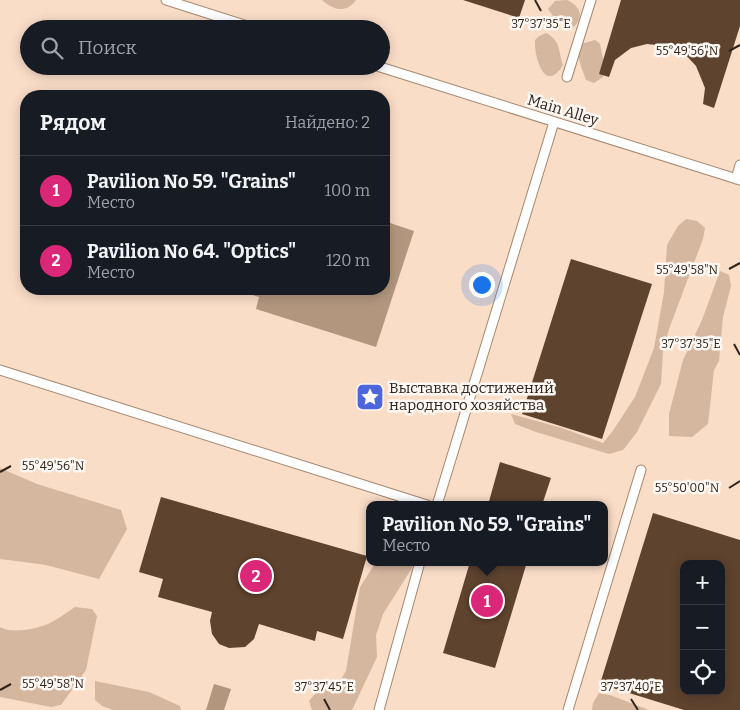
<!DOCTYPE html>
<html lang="ru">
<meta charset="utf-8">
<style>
:root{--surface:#171b24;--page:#242831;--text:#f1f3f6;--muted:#9ea1a6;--line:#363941;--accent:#db2777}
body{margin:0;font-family:Bitter,serif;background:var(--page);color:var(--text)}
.controls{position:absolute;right:15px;bottom:15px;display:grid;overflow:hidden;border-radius:10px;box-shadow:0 2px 12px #0003}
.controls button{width:45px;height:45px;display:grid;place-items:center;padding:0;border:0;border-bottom:1px solid var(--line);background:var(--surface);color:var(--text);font:25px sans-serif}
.you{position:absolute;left:481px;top:284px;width:18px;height:18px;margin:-12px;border:4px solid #fff;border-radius:50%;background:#1a73e8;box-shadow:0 0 0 8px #1a73e833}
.badge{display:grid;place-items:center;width:32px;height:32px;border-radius:50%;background:var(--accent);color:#fff;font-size:16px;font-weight:700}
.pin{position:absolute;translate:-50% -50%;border:2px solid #fff;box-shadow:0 1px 5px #0006}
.popup{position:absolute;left:366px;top:501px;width:242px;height:65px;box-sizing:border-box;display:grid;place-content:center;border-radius:10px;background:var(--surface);filter:drop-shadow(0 1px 4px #0005);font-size:16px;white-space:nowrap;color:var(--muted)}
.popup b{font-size:19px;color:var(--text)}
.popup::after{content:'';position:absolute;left:50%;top:100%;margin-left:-10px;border:10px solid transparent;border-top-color:var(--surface)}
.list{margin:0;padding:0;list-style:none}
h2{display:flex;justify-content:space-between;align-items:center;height:65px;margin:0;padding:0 20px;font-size:21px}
h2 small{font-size:16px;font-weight:400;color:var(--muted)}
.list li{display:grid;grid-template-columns:32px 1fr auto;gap:15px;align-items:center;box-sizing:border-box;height:70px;padding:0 20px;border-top:1px solid var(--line)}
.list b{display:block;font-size:19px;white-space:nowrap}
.list p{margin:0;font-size:16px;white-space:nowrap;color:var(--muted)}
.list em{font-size:16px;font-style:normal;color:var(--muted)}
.icon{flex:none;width:28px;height:28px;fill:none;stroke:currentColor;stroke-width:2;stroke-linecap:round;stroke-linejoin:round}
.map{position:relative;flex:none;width:740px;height:710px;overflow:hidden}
.search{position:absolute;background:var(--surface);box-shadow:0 2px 12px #0003;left:20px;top:20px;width:370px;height:55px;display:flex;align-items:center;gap:12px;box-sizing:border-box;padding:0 18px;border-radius:28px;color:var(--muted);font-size:19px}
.panel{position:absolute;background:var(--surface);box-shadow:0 2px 12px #0003;left:20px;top:90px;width:370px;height:205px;border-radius:20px}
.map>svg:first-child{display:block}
</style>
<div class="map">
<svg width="740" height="710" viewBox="0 0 740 710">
<rect width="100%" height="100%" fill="#fff8f3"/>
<path fill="#faddc7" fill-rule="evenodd" d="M 0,0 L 740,0 L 740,710 L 0,710 ZM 29,29 L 381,29 L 381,66 L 29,66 ZM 26,96 L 384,96 L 384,289 L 26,289 ZM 370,505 L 604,505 L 604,562 L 370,562 ZM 684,564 L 721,564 L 721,691 L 684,691 Z"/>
<path fill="#d5b69e" d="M 322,0 L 356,0 C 346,14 333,10 322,0 Z
M 567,0 C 581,6 585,19 572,28 L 566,27 L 560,17 L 553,16 L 548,9 L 555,1 Z
M 546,33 C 561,41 558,50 563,65 C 545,95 534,57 535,40 L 539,36 Z
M 595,40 L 600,44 L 604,63 L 603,77 L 594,83 L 586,80 C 582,68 575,56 581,44 Z
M 686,219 L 697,221 L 705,228 L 703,239 L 669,329 L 663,352 L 661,384 L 637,432 L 623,450 L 609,454 L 536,432 L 515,424 L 511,414 L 562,428 L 603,443 L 612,432 L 635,397 L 654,348 L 664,292 L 667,245 L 678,226 Z
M 720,271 L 729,275 L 731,286 L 723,317 L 719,361 L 714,370 L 708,424 L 692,437 L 669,436 L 669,414 L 683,360 L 702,320 Z
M 0,468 L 37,484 L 121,510 L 127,529 L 99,579 L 46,565 L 0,559 Z
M 376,562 L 412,562 L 412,568 L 383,614 L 376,635 L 377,657 L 352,710 L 312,710 L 309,701 L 322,686 L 341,679 L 346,671 L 360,587 Z
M 75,607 L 92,609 L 97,616 L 86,670 L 61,705 L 51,707 L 0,697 L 0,627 C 11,634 36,629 48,624 C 57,620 67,612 75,607 Z
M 95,681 L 149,692 L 180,706 L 181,710 L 113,710 L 102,706 L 95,700 Z
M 599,693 L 610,695 L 649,710 L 592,710 L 593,703 Z"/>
<path fill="#b3967e" d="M 384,221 L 414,231 L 376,347 L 256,309 L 259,297 L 233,289 L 384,289 Z
M 214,684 L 231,689 L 224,710 L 206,710 Z"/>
<path fill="#5e432e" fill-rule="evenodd" d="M 463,0 L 525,0 L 519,18 Z
M 621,0 L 740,0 L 740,26 L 714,108 L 703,104 L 705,88 L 696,66 L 683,52 L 666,46 L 647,44 L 631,48 L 615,60 L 609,77 L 599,74 Z
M 571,259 L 652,284 L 602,439 L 522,414 Z
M 500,462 L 551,478 L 542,505 L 488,505 Z
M 161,497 L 367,556 L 343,639 L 317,631 L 315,641 L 259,624 L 254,639 L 245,647 L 229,648 L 219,644 L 212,634 L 210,621 L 212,612 L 158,597 L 163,579 L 139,572 Z
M 653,513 L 740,540 L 740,710 L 684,710 L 600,684 ZM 684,564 L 721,564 L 721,691 L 684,691 Z
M 470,562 L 527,562 L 495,668 L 443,653 Z"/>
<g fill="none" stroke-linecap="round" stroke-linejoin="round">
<defs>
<path id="service" d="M 166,0 L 257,29
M 377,66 L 740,180
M 567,77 L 591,0
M 736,179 L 740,165
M 0,370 L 427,505
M 437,505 L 554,122
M 379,710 L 420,562
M 568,710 L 641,470"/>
</defs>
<use href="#service" stroke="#a4876f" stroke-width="11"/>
<use href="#service" stroke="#fff" stroke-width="9"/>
</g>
<path fill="none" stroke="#30241b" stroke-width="2" d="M 535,0 L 541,11M 729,51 L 740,45M 729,269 L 740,263M 734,344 L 740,355M 0,472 L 11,466M 729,488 L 740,481M 0,690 L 11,684M 324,699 L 330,710M 631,699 L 638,710"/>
<defs>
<symbol id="sight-square" viewBox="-11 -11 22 22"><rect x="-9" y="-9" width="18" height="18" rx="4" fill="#4e66db" stroke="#fff8f3"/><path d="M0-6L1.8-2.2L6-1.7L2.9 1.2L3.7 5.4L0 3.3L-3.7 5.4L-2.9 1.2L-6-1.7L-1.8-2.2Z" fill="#fff"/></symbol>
</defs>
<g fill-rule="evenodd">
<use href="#sight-square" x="354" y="381" width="32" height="32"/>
</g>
<g text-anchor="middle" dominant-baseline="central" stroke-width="5" stroke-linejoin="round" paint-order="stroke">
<g font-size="15" fill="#30241b" stroke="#fff8f3">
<text transform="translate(563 110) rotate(17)">Main Alley</text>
</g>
<g font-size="15" fill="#30241b" stroke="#fff8f3" text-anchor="start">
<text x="389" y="388">Выставка достижений<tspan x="389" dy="17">народного хозяйства</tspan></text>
</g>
</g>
<g font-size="12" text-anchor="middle" fill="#30241b" stroke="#fff8f3" stroke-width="5" stroke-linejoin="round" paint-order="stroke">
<text x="541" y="28">37°37'35"E</text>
<text x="687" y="55">55°49'56"N</text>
<text x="687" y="274">55°49'58"N</text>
<text x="691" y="348">37°37'35"E</text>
<text x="53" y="470">55°49'56"N</text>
<text x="687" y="492">55°50'00"N</text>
<text x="53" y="688">55°49'58"N</text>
<text x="324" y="691">37°37'45"E</text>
<text x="631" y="691">37°37'40"E</text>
</g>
</svg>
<div class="controls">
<button>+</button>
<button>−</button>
<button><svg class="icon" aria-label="locate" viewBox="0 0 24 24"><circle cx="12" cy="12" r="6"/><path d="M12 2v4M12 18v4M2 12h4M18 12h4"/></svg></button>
</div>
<div class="you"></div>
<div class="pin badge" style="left:487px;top:601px">1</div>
<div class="popup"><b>Pavilion No 59. &quot;Grains&quot;</b>Место</div>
<div class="pin badge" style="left:256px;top:576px">2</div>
<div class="search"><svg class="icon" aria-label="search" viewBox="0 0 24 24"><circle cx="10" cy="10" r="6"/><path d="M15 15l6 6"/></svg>Поиск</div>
<section class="panel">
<h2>Рядом<small>Найдено: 2</small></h2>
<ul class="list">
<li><span class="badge">1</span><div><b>Pavilion No 59. &quot;Grains&quot;</b><p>Место</p></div><em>100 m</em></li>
<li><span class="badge">2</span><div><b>Pavilion No 64. &quot;Optics&quot;</b><p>Место</p></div><em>120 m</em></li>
</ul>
</section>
</div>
